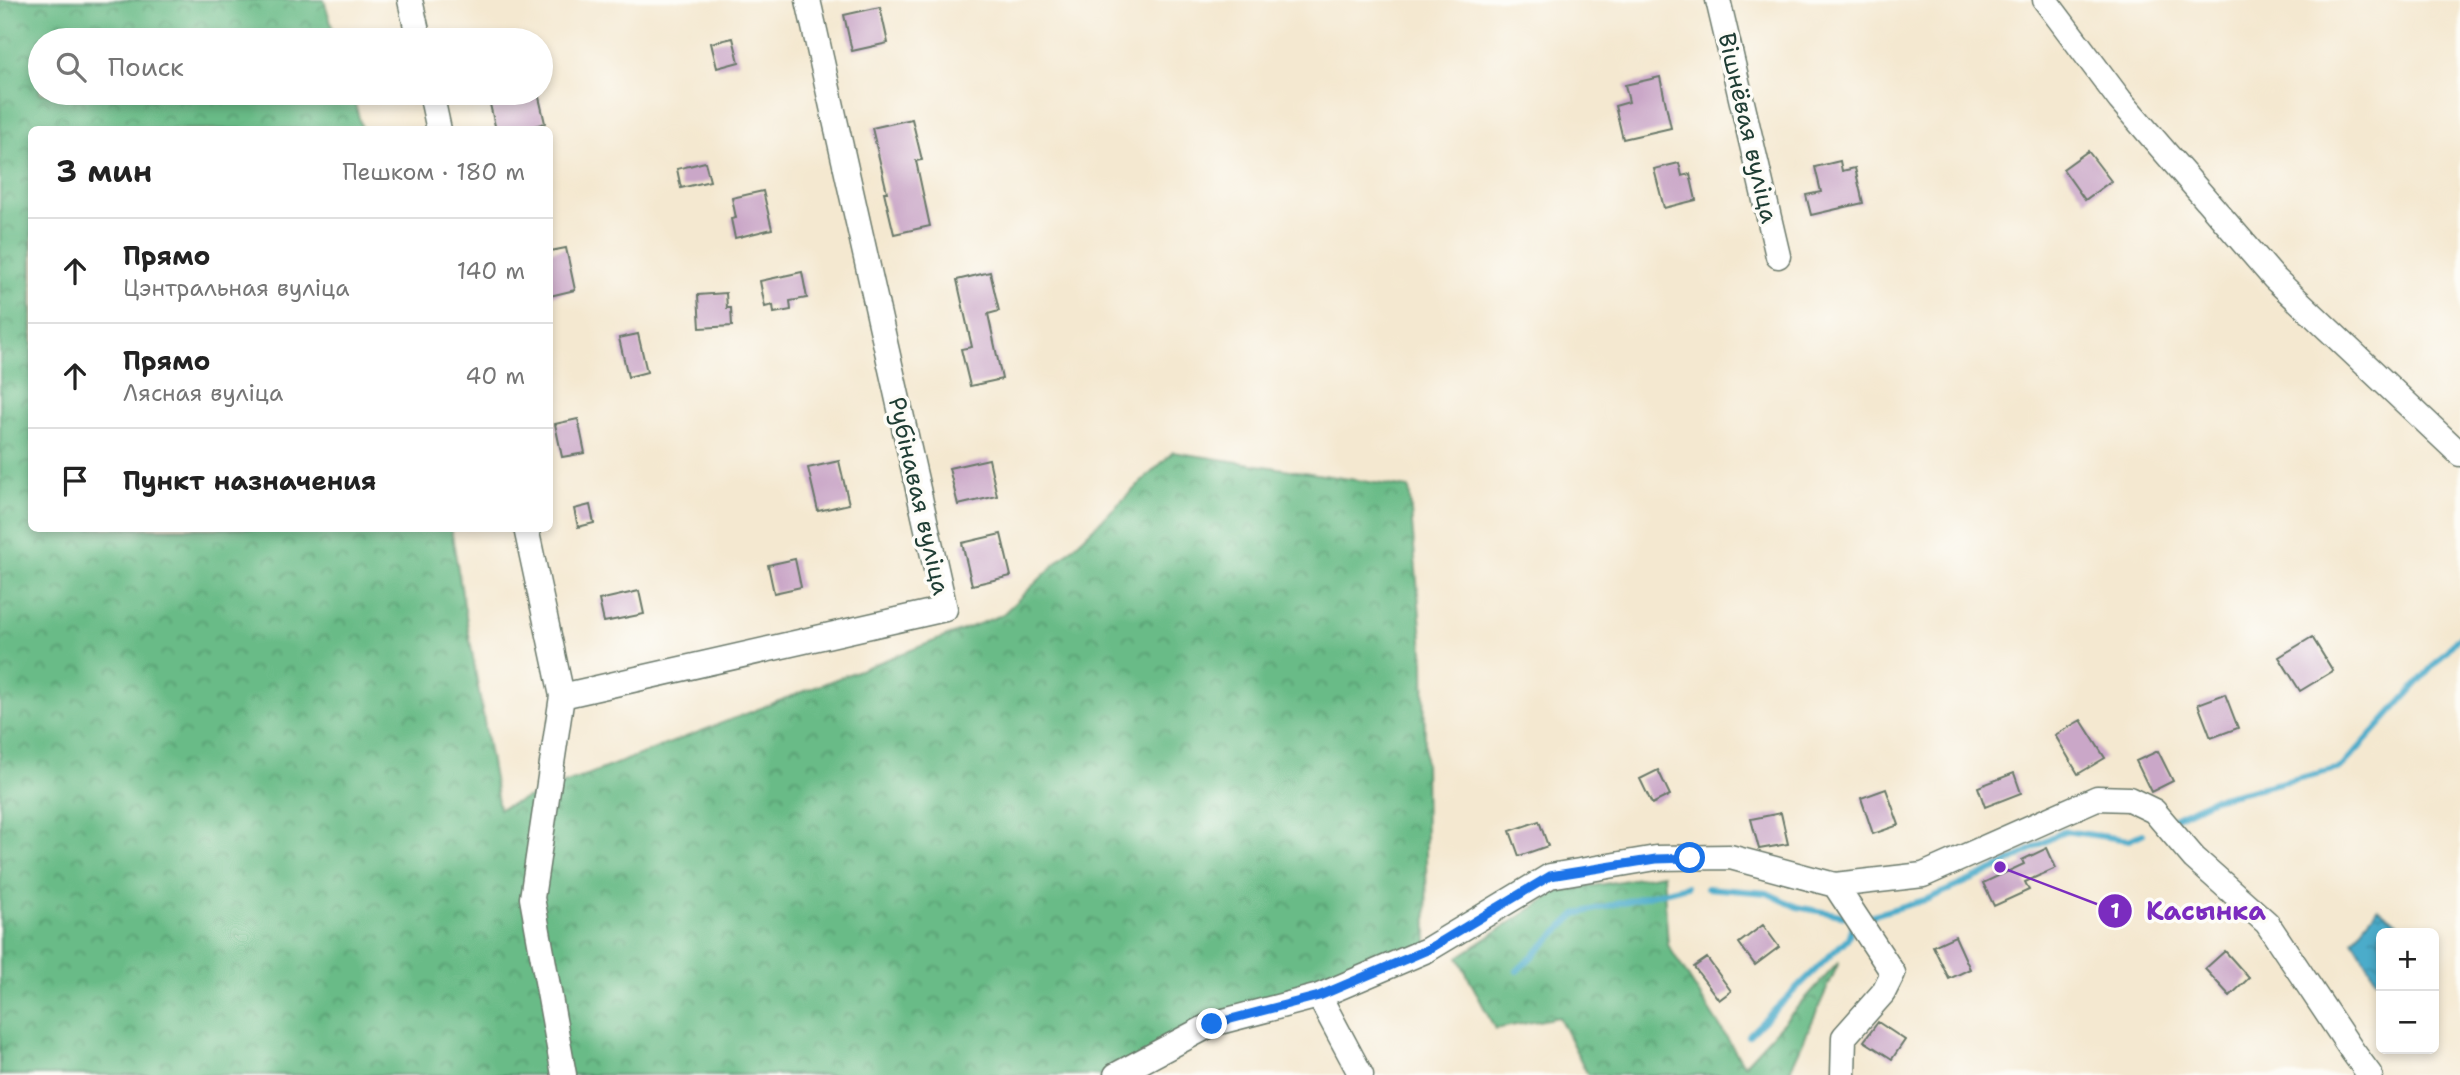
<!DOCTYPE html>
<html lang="ru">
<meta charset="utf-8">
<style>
:root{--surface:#fff;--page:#f6f6f6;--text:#222;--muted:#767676;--line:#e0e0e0}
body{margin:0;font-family:"Shantell Sans",sans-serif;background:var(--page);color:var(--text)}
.controls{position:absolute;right:21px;bottom:21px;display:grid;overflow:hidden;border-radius:10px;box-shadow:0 4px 10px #0003}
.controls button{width:63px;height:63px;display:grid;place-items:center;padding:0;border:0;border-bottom:2px solid var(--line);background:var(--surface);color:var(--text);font:35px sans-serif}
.stop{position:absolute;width:21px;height:21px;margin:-16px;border:5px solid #1a73e8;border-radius:50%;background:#fff}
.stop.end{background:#1a73e8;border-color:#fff;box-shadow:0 2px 7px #0008}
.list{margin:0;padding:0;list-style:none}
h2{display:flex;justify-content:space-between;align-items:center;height:91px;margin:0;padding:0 28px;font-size:30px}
h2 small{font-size:23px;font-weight:400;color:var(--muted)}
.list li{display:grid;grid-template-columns:46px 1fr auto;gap:21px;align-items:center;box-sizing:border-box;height:105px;padding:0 28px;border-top:2px solid var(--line)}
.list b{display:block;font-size:26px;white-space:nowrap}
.list p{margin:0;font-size:23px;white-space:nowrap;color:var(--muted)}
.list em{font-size:23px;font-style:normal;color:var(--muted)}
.icon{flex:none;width:38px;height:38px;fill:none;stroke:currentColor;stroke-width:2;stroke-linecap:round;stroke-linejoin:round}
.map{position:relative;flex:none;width:2460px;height:1075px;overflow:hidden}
.search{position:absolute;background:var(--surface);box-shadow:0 4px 10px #0003;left:28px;top:28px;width:525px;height:77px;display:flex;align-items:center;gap:18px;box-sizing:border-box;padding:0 24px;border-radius:38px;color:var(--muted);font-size:26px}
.panel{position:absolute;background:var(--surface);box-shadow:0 4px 10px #0003;left:28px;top:126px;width:525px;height:406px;border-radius:10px}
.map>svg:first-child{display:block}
</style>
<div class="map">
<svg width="2460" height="1075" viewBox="0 0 2460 1075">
<defs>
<pattern id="forest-crowns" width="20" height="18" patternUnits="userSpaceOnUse" patternTransform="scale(1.75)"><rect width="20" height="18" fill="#69bb87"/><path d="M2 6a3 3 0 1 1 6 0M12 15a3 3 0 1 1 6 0" fill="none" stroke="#56996f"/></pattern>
<pattern id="water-ripples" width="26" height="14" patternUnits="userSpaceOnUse" patternTransform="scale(1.75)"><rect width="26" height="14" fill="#4bacca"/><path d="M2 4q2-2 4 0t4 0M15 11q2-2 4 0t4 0" fill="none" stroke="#3e8da5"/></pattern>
</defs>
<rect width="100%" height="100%" fill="#fdfcf7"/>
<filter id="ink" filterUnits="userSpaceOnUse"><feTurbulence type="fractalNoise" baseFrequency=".0143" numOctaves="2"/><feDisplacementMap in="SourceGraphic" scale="14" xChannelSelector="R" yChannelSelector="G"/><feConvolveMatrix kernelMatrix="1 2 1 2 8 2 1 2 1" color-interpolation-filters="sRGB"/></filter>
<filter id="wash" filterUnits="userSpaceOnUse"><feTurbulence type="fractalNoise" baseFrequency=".00686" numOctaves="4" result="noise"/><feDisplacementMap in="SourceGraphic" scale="28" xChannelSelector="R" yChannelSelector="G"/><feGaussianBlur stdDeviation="1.57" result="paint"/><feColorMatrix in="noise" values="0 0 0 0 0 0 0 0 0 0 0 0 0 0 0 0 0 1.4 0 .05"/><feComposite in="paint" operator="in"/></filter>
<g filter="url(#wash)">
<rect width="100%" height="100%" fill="#f4e8d0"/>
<path fill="url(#forest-crowns)" stroke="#447c5e" stroke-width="2" d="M 0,0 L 324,0 L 336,40 L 40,40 L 40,93 L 352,93 L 362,129 L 32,130 L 32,528 L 451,529 L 499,809 L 1002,615 L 1173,452 L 1409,488 L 1424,663 L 1427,950 L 1212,1024 L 1116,1075 L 0,1075 Z
M 1663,874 L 1668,945 L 1744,1065 L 1839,962 L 1788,1075 L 1588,1075 L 1559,1017 L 1495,1029 L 1458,957 L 1557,892 Z"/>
<path fill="url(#water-ripples)" stroke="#35747f" stroke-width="2" d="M 2378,908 L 2412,933 L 2381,933 L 2381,980 L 2377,980 L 2353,940 Z"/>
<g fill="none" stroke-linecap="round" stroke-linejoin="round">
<path stroke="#4bacca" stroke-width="6" d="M 2172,819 L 2213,799 L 2341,768 L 2460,636
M 1707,888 L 1767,893 L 1797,907 L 1846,916
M 1863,918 L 1928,899 L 2000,867 L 2064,831 L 2129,840 L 2142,834
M 1517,971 L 1576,914 L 1687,886
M 1748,1036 L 1848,938 L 1853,923"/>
</g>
<g id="blocks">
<path fill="#caa7c8" d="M 880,7 L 888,43 L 852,51 L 844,15 Z
M 733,38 L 739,62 L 717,68 L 711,43 Z
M 1660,77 L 1671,128 L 1623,139 L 1615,106 L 1629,102 L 1625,85 Z
M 520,93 L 538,93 L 545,123 L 520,130 L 496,130 L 489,100 Z
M 912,119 L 922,160 L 916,161 L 930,226 L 894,234 L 884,192 L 887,192 L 872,128 Z
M 2088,151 L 2111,181 L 2085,200 L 2063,169 Z
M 1840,161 L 1842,171 L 1855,168 L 1863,203 L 1811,215 L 1806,195 L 1821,192 L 1815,167 Z
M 705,162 L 710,181 L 681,188 L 677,169 Z
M 1679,163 L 1682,176 L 1690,174 L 1696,200 L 1664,208 L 1654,169 Z
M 763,191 L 772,229 L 735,238 L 731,219 L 736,218 L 732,198 Z
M 566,248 L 575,290 L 550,296 L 550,251 Z
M 802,272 L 807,298 L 790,301 L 791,310 L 774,313 L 773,305 L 765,307 L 760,281 Z
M 990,272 L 999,311 L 988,314 L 1002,379 L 970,386 L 961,349 L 972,347 L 957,280 Z
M 726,293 L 727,308 L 731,308 L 732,326 L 700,328 L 698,295 Z
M 638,334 L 647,372 L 628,377 L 619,338 Z
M 578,419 L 585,453 L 562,457 L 555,424 Z
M 989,459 L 997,496 L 958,505 L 949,468 Z
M 839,461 L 849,504 L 818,511 L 808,468 Z
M 590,505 L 594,523 L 578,527 L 574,509 Z
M 1001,534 L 1011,576 L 972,585 L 962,543 Z
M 795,559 L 801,587 L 774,593 L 768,565 Z
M 639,591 L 644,614 L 604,622 L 599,600 Z
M 2312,637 L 2333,671 L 2300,691 L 2279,657 Z
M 2225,694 L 2238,728 L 2211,738 L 2198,704 Z
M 2081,720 L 2105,758 L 2078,774 L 2055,735 Z
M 2158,751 L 2173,781 L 2151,792 L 2136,761 Z
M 1658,770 L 1670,795 L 1652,804 L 1640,779 Z
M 2014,773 L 2021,793 L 1985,807 L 1978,787 Z
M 1886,789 L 1899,825 L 1873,834 L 1861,798 Z
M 1781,813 L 1788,844 L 1759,849 L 1751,819 Z
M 1539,821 L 1548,846 L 1519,856 L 1510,831 Z
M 2047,848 L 2056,868 L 2025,882 L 2029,890 L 1994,906 L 1983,883 L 2024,864 L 2022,860 Z
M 1763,925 L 1779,947 L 1755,965 L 1739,943 Z
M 1955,936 L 1970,969 L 1949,979 L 1933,946 Z
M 2225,951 L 2249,978 L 2230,996 L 2205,969 Z
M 1707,958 L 1731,991 L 1719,1000 L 1694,967 Z
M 1878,1022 L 1905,1040 L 1892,1059 L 1864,1041 Z"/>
</g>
</g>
<g filter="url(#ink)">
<use href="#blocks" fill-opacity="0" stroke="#6a796b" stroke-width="2"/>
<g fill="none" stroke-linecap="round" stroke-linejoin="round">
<defs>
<path id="minor" d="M 410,0 L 419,40
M 1718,0 L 1778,256
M 2045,0 L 2120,100 L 2274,278 L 2460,454
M 431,93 L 439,130
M 526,528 L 562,696 L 532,898 L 564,1075
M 562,696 L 945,609 L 808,0
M 1835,885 L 1893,973 L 1883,993 L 1844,1037 L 1843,1075
M 1319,996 L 1361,1075
M 1116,1075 L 1212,1024 L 1319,996 L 1427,950 L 1550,876 L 1656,858 L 1730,857 L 1835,885 L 1923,875 L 2097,798 L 2129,799 L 2154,811 L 2194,858 L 2267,923 L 2353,1052 L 2370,1075"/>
</defs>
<use href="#minor" stroke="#6a796b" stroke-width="27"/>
<use href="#minor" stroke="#fff" stroke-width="24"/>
</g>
</g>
<g fill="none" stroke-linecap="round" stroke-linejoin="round" filter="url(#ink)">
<path stroke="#1a73e8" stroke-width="9" d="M 1212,1024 L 1319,996 L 1427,950 L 1550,876 L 1656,859 L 1690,858"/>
</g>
<g text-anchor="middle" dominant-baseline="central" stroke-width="7" stroke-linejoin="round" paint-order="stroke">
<g font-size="24" fill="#1f3d34" stroke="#fdfcf7">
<text transform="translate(1748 128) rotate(77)">Вішнёвая вуліца</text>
<text transform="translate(919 496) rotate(77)">Рубінавая вуліца</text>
</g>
</g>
<path fill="none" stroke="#7b2cbf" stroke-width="2.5" d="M2000 867L2115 911"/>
<g fill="#7b2cbf" stroke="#fdfcf7" stroke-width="2.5">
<circle cx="2000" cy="867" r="7"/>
<circle cx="2115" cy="911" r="18"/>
</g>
<g font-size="21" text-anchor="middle" font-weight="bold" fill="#fff">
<text x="2115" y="918">1</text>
</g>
<g font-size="26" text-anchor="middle" font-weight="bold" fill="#7b2cbf" stroke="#fdfcf7" stroke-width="7" stroke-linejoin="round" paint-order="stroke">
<text x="2206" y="920">Касынка</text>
</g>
</svg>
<div class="controls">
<button>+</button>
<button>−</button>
</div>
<div class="stop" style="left:1690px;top:858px"></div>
<div class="stop end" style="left:1212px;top:1024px"></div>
<div class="search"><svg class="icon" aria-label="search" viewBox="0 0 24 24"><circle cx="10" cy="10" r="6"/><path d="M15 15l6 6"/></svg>Поиск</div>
<section class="panel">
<h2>3 мин<small>Пешком · 180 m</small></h2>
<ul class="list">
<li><svg class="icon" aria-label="ahead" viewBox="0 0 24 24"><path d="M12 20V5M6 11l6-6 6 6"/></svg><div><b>Прямо</b><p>Цэнтральная вуліца</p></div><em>140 m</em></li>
<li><svg class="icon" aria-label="ahead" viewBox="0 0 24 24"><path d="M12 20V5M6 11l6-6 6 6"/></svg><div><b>Прямо</b><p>Лясная вуліца</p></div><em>40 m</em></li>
<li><svg class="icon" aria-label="arrive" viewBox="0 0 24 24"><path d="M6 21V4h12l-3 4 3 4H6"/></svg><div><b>Пункт назначения</b></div></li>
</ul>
</section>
</div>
